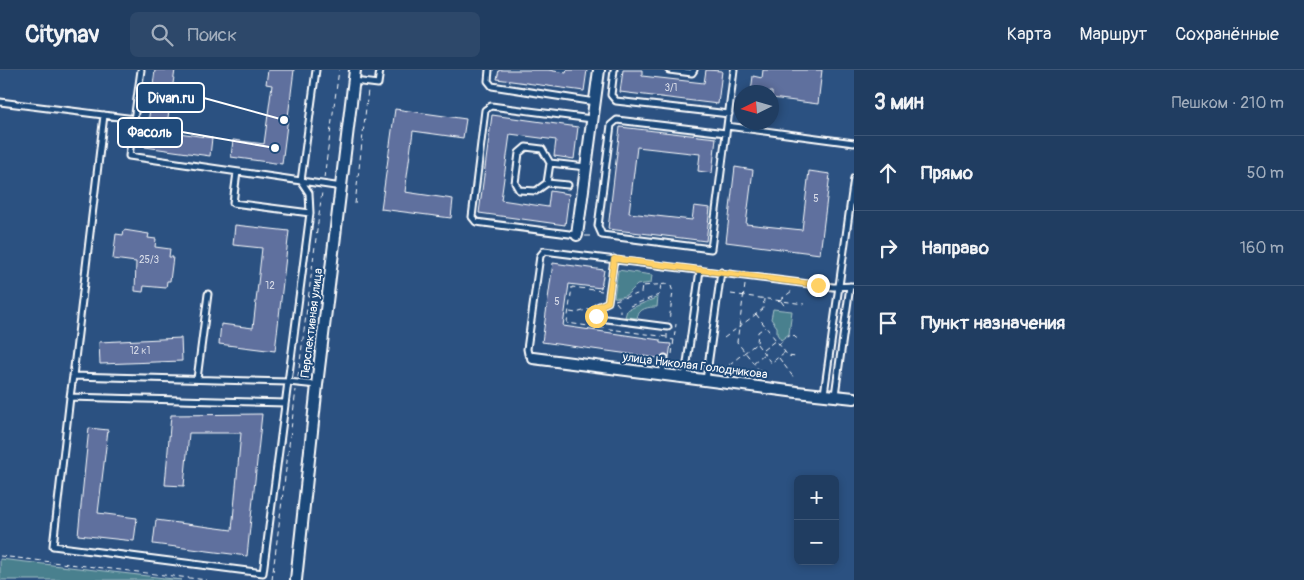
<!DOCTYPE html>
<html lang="ru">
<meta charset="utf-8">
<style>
:root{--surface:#203d61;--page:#2d486a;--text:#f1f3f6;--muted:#a2aebd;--line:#3d5676}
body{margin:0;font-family:Pangolin,sans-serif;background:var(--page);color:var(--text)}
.controls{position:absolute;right:15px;bottom:15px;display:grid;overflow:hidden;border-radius:8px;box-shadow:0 2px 8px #0003}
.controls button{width:45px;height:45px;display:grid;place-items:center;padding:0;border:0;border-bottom:1px solid var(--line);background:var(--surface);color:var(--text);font:25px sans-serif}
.compass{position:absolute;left:734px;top:15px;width:45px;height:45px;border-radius:50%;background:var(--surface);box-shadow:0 2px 8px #0003;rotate:265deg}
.stop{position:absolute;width:15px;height:15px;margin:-11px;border:4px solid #ffd166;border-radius:50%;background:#fff}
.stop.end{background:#ffd166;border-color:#fff;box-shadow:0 1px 5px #0008}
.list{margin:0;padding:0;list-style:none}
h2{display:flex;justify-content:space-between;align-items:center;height:65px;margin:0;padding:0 20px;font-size:21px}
h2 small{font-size:16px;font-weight:400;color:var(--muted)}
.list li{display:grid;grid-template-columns:32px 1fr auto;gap:15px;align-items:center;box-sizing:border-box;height:75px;padding:0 20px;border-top:1px solid var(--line)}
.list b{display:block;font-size:19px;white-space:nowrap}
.list em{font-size:16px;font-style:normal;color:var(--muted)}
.icon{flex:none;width:28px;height:28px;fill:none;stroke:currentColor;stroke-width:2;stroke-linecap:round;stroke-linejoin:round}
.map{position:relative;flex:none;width:854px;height:510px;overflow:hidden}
header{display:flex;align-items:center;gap:30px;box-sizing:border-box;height:70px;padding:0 25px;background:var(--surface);border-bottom:1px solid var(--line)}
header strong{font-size:24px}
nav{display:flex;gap:28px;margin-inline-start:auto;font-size:18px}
.search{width:350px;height:45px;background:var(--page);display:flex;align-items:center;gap:12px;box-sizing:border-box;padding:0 18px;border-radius:8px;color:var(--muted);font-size:19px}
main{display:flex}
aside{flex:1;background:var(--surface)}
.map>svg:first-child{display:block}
</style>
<header>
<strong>Citynav</strong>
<div class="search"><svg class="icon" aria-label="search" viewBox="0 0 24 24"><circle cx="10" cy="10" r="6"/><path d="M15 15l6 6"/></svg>Поиск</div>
<nav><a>Карта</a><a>Маршрут</a><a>Сохранённые</a></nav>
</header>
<main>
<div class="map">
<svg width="854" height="510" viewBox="0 0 854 510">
<rect width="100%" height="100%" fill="#2b5181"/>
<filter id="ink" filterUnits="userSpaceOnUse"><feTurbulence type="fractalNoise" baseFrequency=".02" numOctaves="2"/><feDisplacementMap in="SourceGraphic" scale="10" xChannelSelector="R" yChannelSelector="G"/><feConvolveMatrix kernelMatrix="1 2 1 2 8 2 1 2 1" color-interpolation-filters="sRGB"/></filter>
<g filter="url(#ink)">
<path fill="#4a808e" stroke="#a4c0c6" d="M 618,200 L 652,205 L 651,213 L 637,215 C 630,222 625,229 614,227 Z
M 658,227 L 657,237 C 648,237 639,238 637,248 L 625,247 L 627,240 Z
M 773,239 L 792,241 L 789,264 L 781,270 L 777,264 L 777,257 L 771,249 Z
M 0,489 L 182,510 L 0,510 Z"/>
<path fill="#5f709e" stroke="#fff" d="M 155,0 L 175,0 L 166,61 L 212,68 L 210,86 L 145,77 Z
M 268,0 L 294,0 L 282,94 L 231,87 L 233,70 L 264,74 L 272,15 L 266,14 Z
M 499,0 L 548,0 L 566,3 L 567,0 L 587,0 L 584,21 L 497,9 Z
M 623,0 L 642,0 L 642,6 L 704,13 L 706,0 L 722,1 L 718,34 L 620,22 Z
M 763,0 L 822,0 L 818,34 L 772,28 L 772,22 L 751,22 L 753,6 L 762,8 Z
M 395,39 L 466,49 L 463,68 L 413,61 L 405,122 L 453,129 L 451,148 L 381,139 Z
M 492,45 L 578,57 L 574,89 L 554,86 L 556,70 L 510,64 L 501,130 L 548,137 L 550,121 L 569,124 L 565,155 L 479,143 Z
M 620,57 L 716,68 L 712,103 L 698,101 L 700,84 L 637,77 L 629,143 L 692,150 L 694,136 L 710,138 L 706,171 L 608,159 Z
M 735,97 L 753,100 L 746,154 L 802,160 L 809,101 L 830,104 L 820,184 L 726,172 Z
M 235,155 L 289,161 L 275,281 L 219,274 L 221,254 L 253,258 L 262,178 L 233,175 Z
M 124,160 L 149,164 L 148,168 L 156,169 L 155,177 L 170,179 L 169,187 L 173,187 L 170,211 L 167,211 L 166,218 L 144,216 L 143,222 L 135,221 L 136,192 L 113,189 L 116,164 L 123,165 Z
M 553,193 L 604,200 L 601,218 L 569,214 L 563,256 L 660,270 L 660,273 L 671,274 L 669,287 L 664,284 L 658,288 L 542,272 Z
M 181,268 L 182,291 L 100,294 L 99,272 Z
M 262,344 L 247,486 L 153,474 L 156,450 L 232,460 L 241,363 L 189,363 L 184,416 L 165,415 L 171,345 Z
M 89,358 L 108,360 L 98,443 L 137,448 L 134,471 L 78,465 Z"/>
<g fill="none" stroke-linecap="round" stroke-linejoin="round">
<defs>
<path id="lane" d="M 141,0 L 129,86 L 342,117
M 316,0 L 301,111 L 309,123 L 310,143 L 288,312 L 317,315
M 489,0 L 488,11 L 492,16 L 595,32
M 614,0 L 611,25 L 616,31 L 729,44
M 669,0 L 692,3 L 694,0
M 734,0 L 727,56 L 854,73
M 354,11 L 378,14 L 380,0
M 0,32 L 135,49
M 726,63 L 617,50 L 611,55 L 598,156 L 602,165 L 711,179 L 727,56
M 237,102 L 233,133 L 310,143
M 547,113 L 550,93
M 568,115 L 547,113 L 536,121 L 519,120 L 515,113 L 519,83 L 526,77 L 542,79 L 550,93 L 586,97
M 577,165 L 476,152 L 472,147 L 485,40 L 491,36 L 592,49
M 614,189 L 608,232 L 597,237 L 596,246 L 599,248 L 668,257
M 533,287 L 528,284 L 527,279 L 540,186 L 544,181 L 833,217 L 854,216
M 662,304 L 665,288
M 73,306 L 288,312 L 263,503 L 53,476 L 70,327 L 73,306 L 104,45
M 685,307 L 700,200
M 197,309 L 208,224
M 706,310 L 721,202
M 824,324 L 854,108
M 835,325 L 850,216
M 70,327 L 285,333"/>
<path id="street" d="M 577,165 L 599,0
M 533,288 L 797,322 L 854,328
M 296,510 L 317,315 L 355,0"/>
</defs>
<use href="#lane" stroke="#fff" stroke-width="9"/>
<use href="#street" stroke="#fff" stroke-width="14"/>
<path stroke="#fff" stroke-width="1" stroke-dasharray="5 4" stroke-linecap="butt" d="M 324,108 L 339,0
M 355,134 L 368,20
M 585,166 L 594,166
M 745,215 L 737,272 L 763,305
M 602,221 L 572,217 L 567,253 L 667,267
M 731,224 L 804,234
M 615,230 L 641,223 L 642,216 L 668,214 L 671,216 L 673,222 L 669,251
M 780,230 L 792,221
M 781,231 L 786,238
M 616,232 L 620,237 L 620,243
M 630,236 L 659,225 L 661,215
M 570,242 L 576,243 L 590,239
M 756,244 L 788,286 L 796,287
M 667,264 L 667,269 L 674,270
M 724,268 L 763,239 L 764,229
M 757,274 L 771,293 L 785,282
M 779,274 L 792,264 L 796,268 L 799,269
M 763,280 L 776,270
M 672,284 L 676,254
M 779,288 L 794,308
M 753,293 L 764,284
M 722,300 L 757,273 L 758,262 L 765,257
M 298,307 L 322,122
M 0,486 L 207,510
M 272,510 L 296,320"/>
<use href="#lane" stroke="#1f4a7a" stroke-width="5"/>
<use href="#street" stroke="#1f4a7a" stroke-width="10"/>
</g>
</g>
<g fill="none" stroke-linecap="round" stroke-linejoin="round" filter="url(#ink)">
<path stroke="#ffd166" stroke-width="6" d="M 596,246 L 597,237 L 608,232 L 614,189 L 818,215"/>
</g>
<g text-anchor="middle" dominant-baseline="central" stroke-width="4" stroke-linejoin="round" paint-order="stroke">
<g font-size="10" fill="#d7dbe7">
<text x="671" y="18">3/1</text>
<text x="816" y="129">5</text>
<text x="149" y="190">25/3</text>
<text x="270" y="216">12</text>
<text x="557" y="232">5</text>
<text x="140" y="281">12 к1</text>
</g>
<g font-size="12" fill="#fff" stroke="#1f4a7a">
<text transform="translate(312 253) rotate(-83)">Перспективная улица</text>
<text transform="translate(695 296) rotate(7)">улица Николая Голодникова</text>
</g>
</g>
<path fill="none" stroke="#fff" stroke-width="2" d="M284 50L204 28M275 78L182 62"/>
<g fill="#fff" stroke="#1f4a7a" stroke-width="2">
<circle cx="284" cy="50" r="5"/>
<circle cx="275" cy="78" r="5"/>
</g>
<g fill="#1f4a7a" stroke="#fff" stroke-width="2">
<rect x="137" y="13" width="67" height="29" rx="5"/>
<rect x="118" y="48" width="64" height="29" rx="5"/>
</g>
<g font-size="14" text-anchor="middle" font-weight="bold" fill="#fff">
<text x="171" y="33">Divan.ru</text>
<text x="150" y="67">Фасоль</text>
</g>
</svg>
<div class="controls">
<button>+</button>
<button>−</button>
</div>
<svg class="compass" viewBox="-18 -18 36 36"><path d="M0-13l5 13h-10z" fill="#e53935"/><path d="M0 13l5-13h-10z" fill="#a2aebd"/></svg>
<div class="stop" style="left:596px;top:246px"></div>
<div class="stop end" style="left:818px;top:215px"></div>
</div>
<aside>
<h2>3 мин<small>Пешком · 210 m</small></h2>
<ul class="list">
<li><svg class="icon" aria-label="ahead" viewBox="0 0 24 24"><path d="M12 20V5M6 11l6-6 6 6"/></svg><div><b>Прямо</b></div><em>50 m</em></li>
<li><svg class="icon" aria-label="right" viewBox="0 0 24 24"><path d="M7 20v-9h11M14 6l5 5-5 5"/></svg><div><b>Направо</b></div><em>160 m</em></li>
<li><svg class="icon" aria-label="arrive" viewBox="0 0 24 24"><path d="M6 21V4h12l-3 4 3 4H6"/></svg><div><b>Пункт назначения</b></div></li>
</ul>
</aside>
</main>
